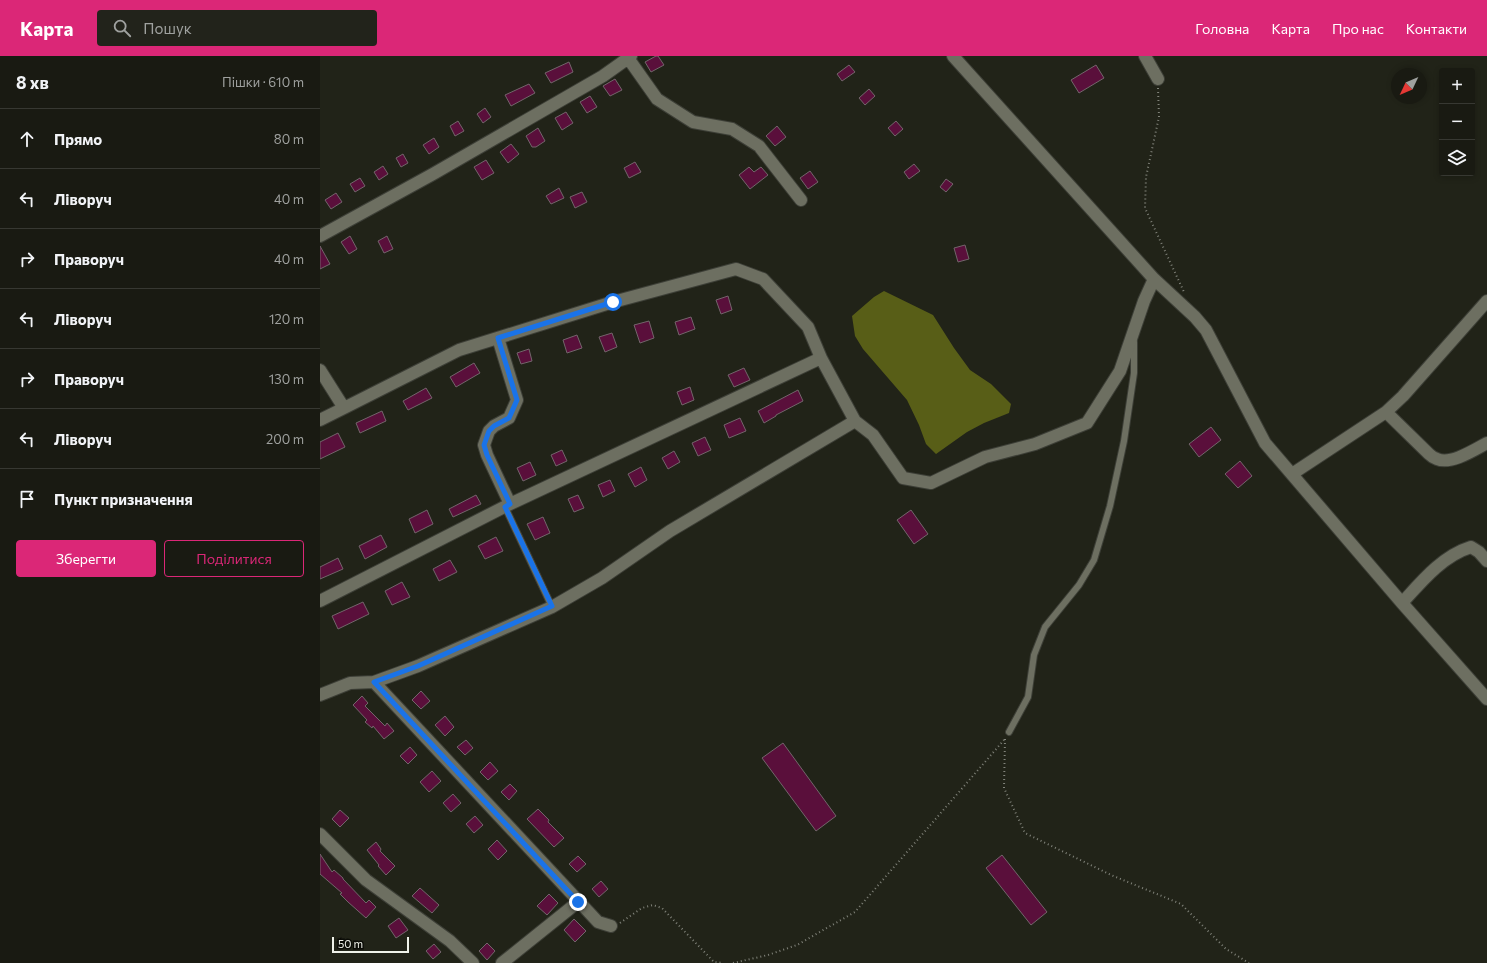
<!DOCTYPE html>
<html lang="uk">
<meta charset="utf-8">
<style>
:root{--surface:#191a12;--page:#22231b;--text:#f1f3f6;--muted:#9fa19f;--line:#373832;--accent:#db2777}
body{margin:0;font-family:Commissioner,sans-serif;background:var(--page);color:var(--text)}
.controls{position:absolute;right:12px;top:12px;display:grid;overflow:hidden;border-radius:4px;box-shadow:0 2px 6px #0003}
.controls button{width:36px;height:36px;display:grid;place-items:center;padding:0;border:0;border-bottom:1px solid var(--line);background:var(--surface);color:var(--text);font:20px sans-serif}
.compass{position:absolute;left:1071px;top:12px;width:36px;height:36px;border-radius:50%;background:var(--surface);box-shadow:0 2px 6px #0003;rotate:226deg}
.scale{position:absolute;left:12px;bottom:10px;width:77px;box-sizing:border-box;padding-left:4px;border:2px solid #f0f2ea;border-top:0;font-size:11px;line-height:14px;white-space:nowrap;color:#f0f2ea;-webkit-text-stroke:3px #0b0c07;paint-order:stroke}
.stop{position:absolute;width:12px;height:12px;margin:-9px;border:3px solid #1a73e8;border-radius:50%;background:#fff}
.stop.end{background:#1a73e8;border-color:#fff;box-shadow:0 1px 4px #0008}
.list{margin:0;padding:0;list-style:none}
h2{display:flex;justify-content:space-between;align-items:center;height:52px;margin:0;padding:0 16px;font-size:17px}
h2 small{font-size:13px;font-weight:400;color:var(--muted)}
.list li{display:grid;grid-template-columns:26px 1fr auto;gap:12px;align-items:center;box-sizing:border-box;height:60px;padding:0 16px;border-top:1px solid var(--line)}
.list b{display:block;font-size:15px;white-space:nowrap}
.list em{font-size:13px;font-style:normal;color:var(--muted)}
.actions{display:flex;gap:8px;padding:12px 16px}
.actions a{flex:1;padding:9px 0;border:1px solid var(--accent);border-radius:4px;text-align:center;font-size:14px;color:var(--accent)}
.actions .main{background:var(--accent);color:#fff}
.icon{flex:none;width:22px;height:22px;fill:none;stroke:currentColor;stroke-width:2;stroke-linecap:round;stroke-linejoin:round}
.map{position:relative;flex:none;width:1167px;height:907px;overflow:hidden}
header{display:flex;align-items:center;gap:24px;box-sizing:border-box;height:56px;padding:0 20px;background:var(--accent);color:#fff}
header strong{font-size:19px}
nav{display:flex;gap:22px;margin-inline-start:auto;font-size:14px}
.search{width:280px;height:36px;background:var(--page);display:flex;align-items:center;gap:10px;box-sizing:border-box;padding:0 14px;border-radius:4px;color:var(--muted);font-size:15px}
main{display:flex}
aside{flex:1;background:var(--surface)}
.map>svg:first-child{display:block}
</style>
<header>
<strong>Карта</strong>
<div class="search"><svg class="icon" aria-label="search" viewBox="0 0 24 24"><circle cx="10" cy="10" r="6"/><path d="M15 15l6 6"/></svg>Пошук</div>
<nav><a>Головна</a><a>Карта</a><a>Про нас</a><a>Контакти</a></nav>
</header>
<main>
<aside>
<h2>8 хв<small>Пішки · 610 m</small></h2>
<ul class="list">
<li><svg class="icon" aria-label="ahead" viewBox="0 0 24 24"><path d="M12 20V5M6 11l6-6 6 6"/></svg><div><b>Прямо</b></div><em>80 m</em></li>
<li><svg class="icon" aria-label="left" viewBox="0 0 24 24"><path d="M17 20v-9H6M10 6l-5 5 5 5"/></svg><div><b>Ліворуч</b></div><em>40 m</em></li>
<li><svg class="icon" aria-label="right" viewBox="0 0 24 24"><path d="M7 20v-9h11M14 6l5 5-5 5"/></svg><div><b>Праворуч</b></div><em>40 m</em></li>
<li><svg class="icon" aria-label="left" viewBox="0 0 24 24"><path d="M17 20v-9H6M10 6l-5 5 5 5"/></svg><div><b>Ліворуч</b></div><em>120 m</em></li>
<li><svg class="icon" aria-label="right" viewBox="0 0 24 24"><path d="M7 20v-9h11M14 6l5 5-5 5"/></svg><div><b>Праворуч</b></div><em>130 m</em></li>
<li><svg class="icon" aria-label="left" viewBox="0 0 24 24"><path d="M17 20v-9H6M10 6l-5 5 5 5"/></svg><div><b>Ліворуч</b></div><em>200 m</em></li>
<li><svg class="icon" aria-label="arrive" viewBox="0 0 24 24"><path d="M6 21V4h12l-3 4 3 4H6"/></svg><div><b>Пункт призначення</b></div></li>
</ul>
<div class="actions"><a class="main">Зберегти</a><a>Поділитися</a></div>
</aside>
<div class="map">
<svg width="1167" height="907" viewBox="0 0 1167 907">
<rect width="100%" height="100%" fill="#212318"/>
<path fill="#585e17" d="M 564,235 L 613,259 L 634,292 L 650,314 L 671,328 L 691,348 L 689,357 L 664,367 L 647,376 L 616,398 L 606,388 L 599,369 L 587,344 L 543,293 L 535,280 L 532,260 L 554,241 Z"/>
<path fill="#5a0f3b" stroke="#73656b" d="M 336,0 L 338,0 L 344,9 L 331,16 L 325,6 Z
M 249,6 L 253,16 L 231,27 L 225,17 Z
M 529,9 L 535,16 L 522,25 L 517,18 Z
M 776,9 L 784,22 L 759,37 L 751,24 Z
M 295,23 L 302,34 L 290,40 L 283,30 Z
M 209,28 L 215,37 L 191,50 L 185,39 Z
M 549,33 L 555,40 L 545,49 L 539,42 Z
M 270,40 L 277,51 L 267,57 L 260,46 Z
M 165,52 L 171,61 L 163,67 L 157,58 Z
M 246,56 L 253,67 L 242,74 L 235,62 Z
M 138,65 L 144,75 L 135,80 L 130,70 Z
M 576,65 L 583,73 L 575,80 L 568,72 Z
M 457,70 L 466,81 L 455,90 L 446,80 Z
M 218,72 L 225,85 L 216,91 L 212,91 L 206,80 Z
M 114,82 L 119,91 L 109,98 L 103,89 Z
M 191,88 L 199,98 L 188,107 L 180,96 Z
M 83,98 L 88,107 L 81,111 L 76,102 Z
M 166,104 L 174,117 L 162,124 L 154,111 Z
M 315,106 L 321,116 L 309,122 L 304,112 Z
M 594,108 L 600,115 L 589,123 L 584,116 Z
M 63,110 L 68,118 L 59,124 L 54,116 Z
M 429,111 L 434,116 L 441,111 L 448,119 L 430,133 L 419,119 Z
M 490,115 L 498,126 L 488,133 L 480,122 Z
M 40,122 L 45,130 L 35,136 L 30,128 Z
M 626,123 L 633,128 L 626,136 L 620,131 Z
M 239,132 L 244,142 L 231,148 L 226,140 Z
M 262,136 L 267,146 L 255,152 L 250,141 Z
M 16,137 L 22,146 L 11,153 L 5,144 Z
M 30,180 L 37,193 L 29,198 L 21,186 Z
M 67,180 L 73,193 L 64,197 L 58,185 Z
M 645,189 L 649,203 L 638,206 L 634,192 Z
M 0,190 L 10,208 L 0,213 Z
M 408,240 L 412,254 L 401,258 L 396,244 Z
M 371,261 L 375,273 L 359,279 L 355,266 Z
M 329,265 L 334,282 L 320,287 L 314,269 Z
M 292,277 L 297,291 L 285,296 L 279,281 Z
M 257,279 L 262,292 L 247,297 L 243,284 Z
M 209,293 L 212,305 L 201,308 L 197,297 Z
M 154,307 L 160,317 L 136,331 L 130,321 Z
M 424,312 L 430,324 L 414,331 L 408,319 Z
M 370,331 L 374,344 L 362,349 L 357,336 Z
M 106,332 L 112,342 L 88,354 L 83,345 Z
M 478,334 L 483,345 L 456,359 L 456,360 L 444,367 L 438,355 Z
M 62,355 L 66,365 L 40,377 L 36,367 Z
M 420,362 L 426,375 L 409,382 L 404,369 Z
M 891,371 L 901,384 L 879,401 L 869,388 Z
M 18,377 L 25,391 L 0,403 L 0,386 Z
M 385,381 L 391,394 L 378,400 L 372,387 Z
M 242,394 L 247,405 L 236,410 L 231,399 Z
M 354,395 L 360,406 L 348,413 L 342,402 Z
M 920,405 L 932,420 L 918,432 L 905,418 Z
M 210,406 L 216,419 L 203,425 L 197,412 Z
M 321,411 L 327,424 L 315,431 L 308,418 Z
M 290,424 L 295,435 L 283,441 L 278,429 Z
M 156,439 L 161,448 L 133,461 L 129,453 Z
M 258,439 L 264,452 L 254,456 L 248,443 Z
M 107,454 L 113,468 L 95,477 L 89,463 Z
M 591,454 L 608,478 L 594,488 L 577,464 Z
M 223,461 L 230,477 L 215,484 L 207,468 Z
M 61,479 L 67,491 L 45,503 L 39,490 Z
M 176,481 L 183,495 L 165,503 L 158,490 Z
M 18,502 L 23,513 L 0,523 L 0,511 Z
M 130,504 L 137,516 L 119,525 L 113,513 Z
M 82,526 L 90,541 L 72,549 L 65,535 Z
M 43,546 L 49,558 L 18,573 L 12,560 Z
M 101,635 L 110,645 L 101,653 L 92,644 Z
M 42,640 L 48,647 L 45,650 L 65,670 L 67,667 L 74,675 L 64,683 L 53,670 L 52,672 L 45,666 L 47,664 L 33,649 Z
M 125,660 L 134,671 L 125,680 L 115,669 Z
M 146,684 L 153,692 L 145,699 L 137,691 Z
M 463,687 L 516,760 L 496,775 L 442,702 Z
M 90,691 L 97,699 L 88,708 L 80,700 Z
M 170,706 L 178,715 L 168,724 L 160,716 Z
M 112,715 L 121,725 L 109,736 L 100,726 Z
M 190,728 L 197,735 L 189,744 L 181,736 Z
M 133,738 L 141,747 L 131,756 L 123,747 Z
M 218,753 L 229,764 L 228,766 L 244,782 L 234,791 L 207,763 Z
M 20,754 L 29,762 L 20,771 L 12,763 Z
M 155,760 L 163,769 L 154,777 L 146,768 Z
M 177,784 L 187,795 L 178,804 L 168,793 Z
M 56,786 L 61,793 L 60,795 L 75,810 L 66,819 L 58,810 L 59,809 L 47,794 Z
M 0,798 L 12,816 L 14,814 L 23,822 L 23,823 L 46,847 L 49,844 L 56,851 L 46,862 L 28,846 L 20,838 L 22,837 L 0,818 Z
M 682,799 L 727,856 L 711,869 L 666,812 Z
M 258,800 L 266,808 L 257,816 L 249,808 Z
M 281,825 L 288,833 L 279,841 L 272,833 Z
M 100,832 L 119,849 L 112,857 L 92,840 Z
M 229,838 L 238,847 L 227,859 L 217,850 Z
M 79,862 L 88,874 L 76,882 L 68,870 Z
M 254,863 L 266,875 L 255,886 L 244,874 Z
M 167,887 L 175,895 L 167,904 L 159,895 Z
M 114,888 L 121,896 L 113,903 L 106,895 Z"/>
<g fill="none" stroke-linecap="round" stroke-linejoin="round">
<defs>
<path id="lane" d="M 185,451 L 232,551
M 689,676 L 708,641 L 714,599 L 725,571 L 759,529 L 774,504 L 790,450 L 804,385 L 814,317 L 814,286"/>
<path id="street" d="M 825,0 L 838,23
M 308,2 L 337,43 L 373,66 L 412,73 L 439,90 L 481,144
M 0,180 L 113,118 L 283,20 L 311,0
M 834,223 L 875,261 L 886,274 L 945,387 L 1082,547 L 1167,643
M 178,282 L 197,344 L 189,362 L 174,370 L 169,375 L 164,389 L 167,399 L 190,448
M 501,302 L 535,365
M 0,314 L 24,352 L 0,364
M 1066,356 L 1109,398 C 1111,400 1114,402 1117,403 C 1131,409 1154,394 1167,387
M 972,418 L 1066,356 L 1083,340 L 1167,245
M 0,545 L 190,448 L 501,302 L 488,271 L 443,223 L 416,213 L 293,246 L 139,294 L 24,352
M 1082,547 C 1101,526 1122,500 1151,491 L 1159,496 L 1167,505
M 54,626 L 278,866 L 291,870
M 0,639 L 30,627 L 54,626 L 98,610 L 232,551 L 282,522 L 350,475 L 535,365 L 553,379 L 583,422 L 611,427 L 665,401 L 715,388 L 767,367 L 800,315 L 824,245 L 834,223 L 633,0
M 0,778 L 46,824 L 130,885 L 153,907
M 182,907 L 258,846"/>
</defs>
<use href="#lane" stroke="#3d3f37" stroke-width="8"/>
<use href="#street" stroke="#3d3f37" stroke-width="14"/>
<path stroke="#81837a" stroke-width="2" stroke-dasharray="1 3" stroke-linecap="butt" d="M 838,32 L 839,61 L 826,121 L 825,152 L 864,236
M 685,683 L 684,732 L 705,777 L 791,819 L 861,848 L 906,893 L 929,907
M 300,867 L 322,852 L 333,849 L 342,852 L 394,906 L 403,907
M 413,907 L 448,899 L 477,889 L 535,856 L 684,684"/>
<use href="#lane" stroke="#6d6f61" stroke-width="6"/>
<use href="#street" stroke="#6d6f61" stroke-width="12"/>
</g>
<g fill="none" stroke-linecap="round" stroke-linejoin="round">
<path stroke="#1a73e8" stroke-width="5" d="M 258,846 L 54,626 L 98,610 L 232,550 L 185,451 L 190,448 L 167,399 L 164,389 L 169,375 L 174,370 L 189,362 L 197,344 L 178,282 L 293,246"/>
</g>
</svg>
<div class="controls">
<button>+</button>
<button>−</button>
<button><svg class="icon" aria-label="layers" viewBox="0 0 24 24"><path d="M12 4l9 5-9 5-9-5zM3 14l9 5 9-5"/></svg></button>
</div>
<svg class="compass" viewBox="-18 -18 36 36"><path d="M0-13l5 13h-10z" fill="#e53935"/><path d="M0 13l5-13h-10z" fill="#9fa19f"/></svg>
<div class="scale">50 m</div>
<div class="stop" style="left:293px;top:246px"></div>
<div class="stop end" style="left:258px;top:846px"></div>
</div>
</main>
